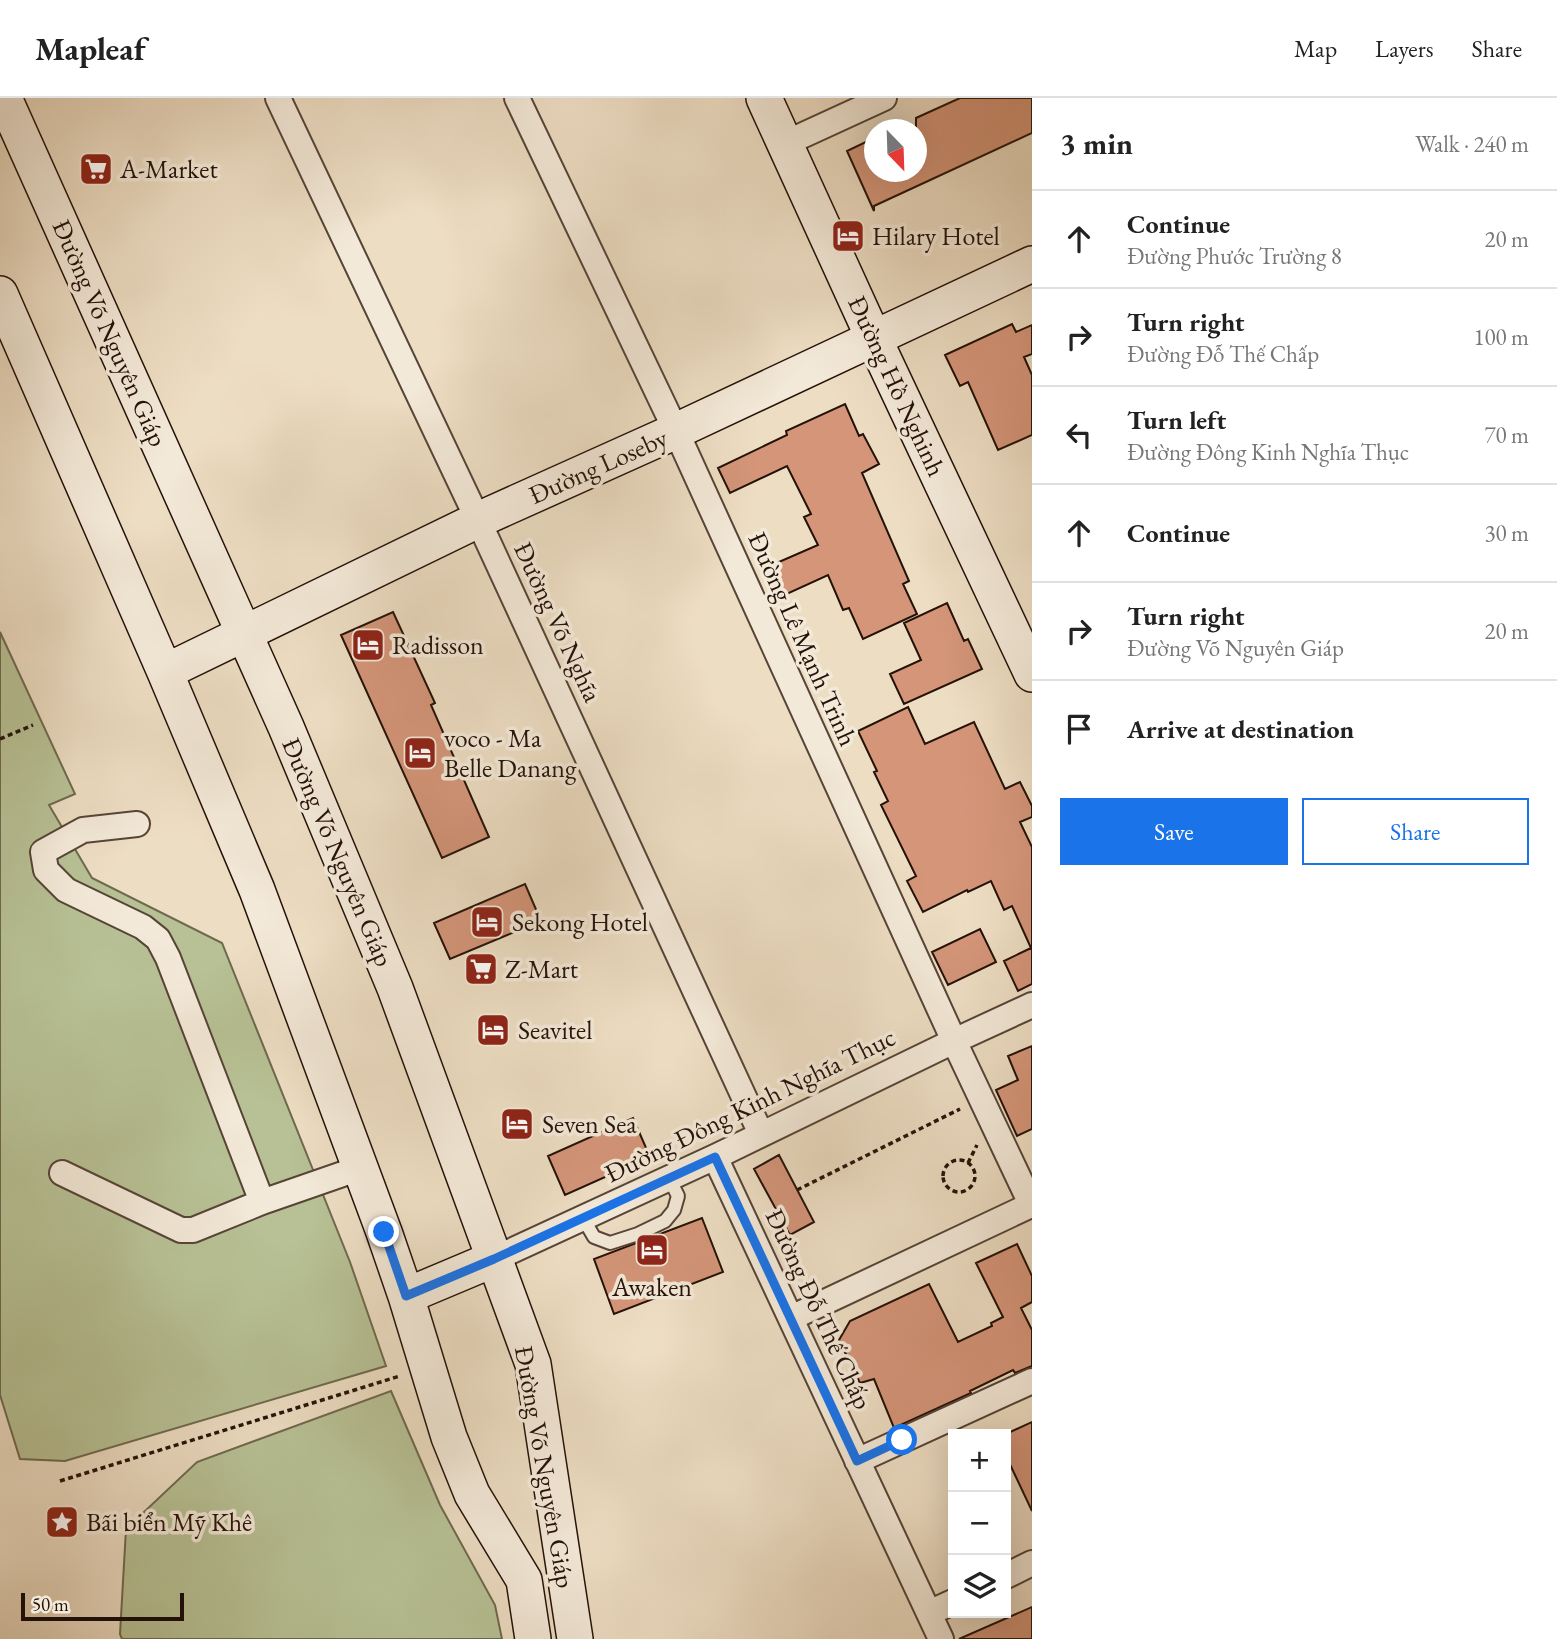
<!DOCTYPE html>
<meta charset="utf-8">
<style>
:root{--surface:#fff;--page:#f2f2f2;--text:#222;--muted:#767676;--line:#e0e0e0;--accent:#1a73e8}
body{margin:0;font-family:"EB Garamond",serif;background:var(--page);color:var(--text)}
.controls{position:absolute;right:21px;bottom:21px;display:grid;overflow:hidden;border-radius:0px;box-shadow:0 7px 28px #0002}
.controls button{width:63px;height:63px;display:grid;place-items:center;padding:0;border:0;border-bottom:2px solid var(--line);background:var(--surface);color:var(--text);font:35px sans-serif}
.compass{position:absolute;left:864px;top:21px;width:63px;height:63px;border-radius:50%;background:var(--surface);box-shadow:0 7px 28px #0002;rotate:157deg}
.scale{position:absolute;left:21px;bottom:18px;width:163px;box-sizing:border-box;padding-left:7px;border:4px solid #241108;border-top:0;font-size:19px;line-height:24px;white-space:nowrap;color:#241108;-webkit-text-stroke:5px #f3e9d8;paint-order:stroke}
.stop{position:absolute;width:21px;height:21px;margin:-16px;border:5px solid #1a73e8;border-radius:50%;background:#fff}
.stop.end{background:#1a73e8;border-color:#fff;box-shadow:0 2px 7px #0008}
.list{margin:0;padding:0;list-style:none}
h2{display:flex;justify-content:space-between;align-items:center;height:91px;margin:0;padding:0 28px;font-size:30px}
h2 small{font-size:23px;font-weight:400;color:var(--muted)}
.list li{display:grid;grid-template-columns:46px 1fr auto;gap:21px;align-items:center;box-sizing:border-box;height:98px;padding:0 28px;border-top:2px solid var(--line)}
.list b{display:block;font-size:26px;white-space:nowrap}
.list p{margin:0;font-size:23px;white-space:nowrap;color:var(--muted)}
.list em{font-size:23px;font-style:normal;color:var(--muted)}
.actions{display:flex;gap:14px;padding:21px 28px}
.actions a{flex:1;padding:16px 0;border:2px solid var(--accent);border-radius:0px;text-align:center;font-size:24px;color:var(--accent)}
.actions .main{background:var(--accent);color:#fff}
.icon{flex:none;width:38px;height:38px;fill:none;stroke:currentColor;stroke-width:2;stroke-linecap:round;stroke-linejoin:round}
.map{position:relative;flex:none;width:1032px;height:1541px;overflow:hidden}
header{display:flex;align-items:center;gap:42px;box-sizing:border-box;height:98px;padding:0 35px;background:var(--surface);border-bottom:2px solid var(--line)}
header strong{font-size:33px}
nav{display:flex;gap:38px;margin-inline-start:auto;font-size:24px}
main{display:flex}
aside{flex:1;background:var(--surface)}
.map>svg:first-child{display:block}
</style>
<header>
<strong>Mapleaf</strong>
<nav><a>Map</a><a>Layers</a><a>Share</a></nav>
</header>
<main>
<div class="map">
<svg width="1032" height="1541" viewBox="0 0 1032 1541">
<rect width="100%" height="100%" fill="#edddc3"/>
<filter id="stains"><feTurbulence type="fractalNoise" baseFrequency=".00286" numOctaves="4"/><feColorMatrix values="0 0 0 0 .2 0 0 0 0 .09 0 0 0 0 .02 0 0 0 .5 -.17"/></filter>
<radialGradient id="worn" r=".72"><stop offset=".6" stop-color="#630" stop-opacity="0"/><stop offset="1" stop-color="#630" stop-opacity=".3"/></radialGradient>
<path fill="#b7c195" stroke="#6e694e" stroke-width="2" d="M 0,534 L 75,696 L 49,707 L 92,780 L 222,845 L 350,1164 L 386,1268 L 65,1363 L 20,1361 L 0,1297 Z
M 391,1293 L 440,1407 L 495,1507 L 502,1541 L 122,1541 L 120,1536 L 126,1431 L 197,1364 Z"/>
<path fill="#d49579" stroke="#241108" stroke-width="2" d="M 960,0 L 1032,0 L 1032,35 L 874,108 L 874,113 L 847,53 L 874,40 L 874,74 L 916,74 L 916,20 Z
M 1012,226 L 1016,234 L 1032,227 L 1032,256 L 1024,259 L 1032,277 L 1032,337 L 998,352 L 968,284 L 960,288 L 945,257 Z
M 845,306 L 859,338 L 863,336 L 879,366 L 862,375 L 909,483 L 903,486 L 917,516 L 863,541 L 849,510 L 843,512 L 828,477 L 778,500 L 765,470 L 818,447 L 804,419 L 811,416 L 787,368 L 730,395 L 718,370 L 787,337 L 786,333 Z
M 947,505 L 964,543 L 968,541 L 982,571 L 904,606 L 890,576 L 921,562 L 904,525 Z
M 393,514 L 435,605 L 431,607 L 489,739 L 442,760 L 341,537 Z
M 908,609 L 925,646 L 974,624 L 1005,691 L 1020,684 L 1032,708 L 1032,719 L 1020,724 L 1032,749 L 1032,886 L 1018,893 L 1004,863 L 1031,850 L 1012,808 L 1004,812 L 991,783 L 968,794 L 967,792 L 923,814 L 907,783 L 916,778 L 881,707 L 888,703 L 874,674 L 877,673 L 858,633 Z
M 525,786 L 541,823 L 450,861 L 434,825 Z
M 980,831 L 996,864 L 948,887 L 932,854 Z
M 1032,948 L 1032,1031 L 1017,1038 L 996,992 L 1018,982 L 1008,958 Z
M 633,1020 L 650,1059 L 565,1097 L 548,1058 Z
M 779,1057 L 814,1124 L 790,1137 L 754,1071 Z
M 702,1120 L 723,1174 L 614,1216 L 594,1161 Z
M 1017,1146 L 1032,1178 L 1032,1204 L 1021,1210 L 1032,1232 L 1032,1268 L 1015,1275 L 1013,1272 L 970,1293 L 971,1295 L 894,1330 L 874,1281 L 860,1285 L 839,1242 L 850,1223 L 929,1186 L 958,1244 L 992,1228 L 991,1225 L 1003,1219 L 976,1165 Z
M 1032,1324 L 1032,1413 L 1006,1358 L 1006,1336 Z
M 1032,1509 L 1032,1541 L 959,1541 Z"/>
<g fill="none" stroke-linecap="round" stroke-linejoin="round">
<defs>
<path id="lane" d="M 583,1120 L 594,1139 L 610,1145 L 638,1136 L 665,1123 L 674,1112 L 678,1098 L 669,1080"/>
<path id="street" d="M 278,0 L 478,422 L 761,1036
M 517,0 L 676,333 L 954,943 L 1032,1108
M 786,45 L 884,0
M 137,726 L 83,732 L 43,754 L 46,772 L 66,792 L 143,829 L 158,841 L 168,860 L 262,1104
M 715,1059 L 941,1541
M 62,1075 L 181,1132 L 193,1132 L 262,1104 L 360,1070
M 494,1161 L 715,1059 L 954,943 L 1032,907
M 791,1220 L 1031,1107
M 857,1363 L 1032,1283
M 1006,1478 L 1032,1465
M 929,1515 L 953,1504"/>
<path id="secondary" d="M 4,0 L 286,629 L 395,890 L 533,1266 L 575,1541
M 764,0 L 874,241 L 1032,576
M 0,196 L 165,574 L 257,792 L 384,1134 L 406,1198 L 449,1339 L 472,1396 L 524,1482 L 533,1541
M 165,574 L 478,422 L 676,333 L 1032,166
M 406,1198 L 494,1161"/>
</defs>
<use href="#lane" stroke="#564437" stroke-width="16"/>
<use href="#street" stroke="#564437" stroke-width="28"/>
<use href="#secondary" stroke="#241108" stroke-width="38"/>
<path stroke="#241108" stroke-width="3.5" stroke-dasharray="5 3.5" stroke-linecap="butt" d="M 0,641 L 33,627
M943 1078a16 16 0 1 1 32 0a16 16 0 1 1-32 0Z
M 968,1065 L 977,1047
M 797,1092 L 960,1011
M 60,1383 L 400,1278"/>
<use href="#lane" stroke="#f3e9d8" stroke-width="12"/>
<use href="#street" stroke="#f3e9d8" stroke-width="24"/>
<use href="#secondary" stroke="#f3e9d8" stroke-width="35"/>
</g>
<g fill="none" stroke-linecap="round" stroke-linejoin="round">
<path stroke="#1a73e8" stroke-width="9" d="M 384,1134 L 406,1198 L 494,1161 L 715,1059 L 857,1363 L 902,1342"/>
</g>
<defs>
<symbol id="supermarket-square" viewBox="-11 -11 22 22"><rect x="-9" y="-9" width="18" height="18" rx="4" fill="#8f2418" stroke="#f3e9d8"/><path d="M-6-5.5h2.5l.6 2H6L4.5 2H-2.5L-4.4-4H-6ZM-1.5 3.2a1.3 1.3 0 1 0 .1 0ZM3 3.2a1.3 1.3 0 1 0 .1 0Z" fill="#fff"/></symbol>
<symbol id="hotel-square" viewBox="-11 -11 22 22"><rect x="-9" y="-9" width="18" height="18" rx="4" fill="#8f2418" stroke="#f3e9d8"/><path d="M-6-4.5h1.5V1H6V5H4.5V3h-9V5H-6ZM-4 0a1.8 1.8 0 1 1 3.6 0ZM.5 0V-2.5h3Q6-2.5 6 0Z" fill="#fff"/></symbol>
<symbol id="sight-square" viewBox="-11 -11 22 22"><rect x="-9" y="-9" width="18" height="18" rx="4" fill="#8f2418" stroke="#f3e9d8"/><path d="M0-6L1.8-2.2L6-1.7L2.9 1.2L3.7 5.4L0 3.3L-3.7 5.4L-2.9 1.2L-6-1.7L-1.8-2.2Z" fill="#fff"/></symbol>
</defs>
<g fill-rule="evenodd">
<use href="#supermarket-square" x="77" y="52" width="38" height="38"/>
<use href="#hotel-square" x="829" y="119" width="38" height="38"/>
<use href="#hotel-square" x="349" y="528" width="38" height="38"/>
<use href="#hotel-square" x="401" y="636" width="38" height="38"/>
<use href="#hotel-square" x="468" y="805" width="38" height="38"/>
<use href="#supermarket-square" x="462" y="852" width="38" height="38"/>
<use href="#hotel-square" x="474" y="913" width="38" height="38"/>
<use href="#hotel-square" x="498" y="1007" width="38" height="38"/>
<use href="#hotel-square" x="633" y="1133" width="38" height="38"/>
<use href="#sight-square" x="43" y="1405" width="38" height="38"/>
</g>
<g text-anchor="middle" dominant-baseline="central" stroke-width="7" stroke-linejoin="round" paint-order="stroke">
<g font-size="26" fill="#241108" stroke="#f3e9d8" text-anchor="start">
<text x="120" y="71">A-Market</text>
<text x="872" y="138">Hilary Hotel</text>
<text x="392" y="547">Radisson</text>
<text x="444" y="640">voco - Ma<tspan x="444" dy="30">Belle Danang</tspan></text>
<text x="512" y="824">Sekong Hotel</text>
<text x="505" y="871">Z-Mart</text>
<text x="518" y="932">Seavitel</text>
<text x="542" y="1026">Seven Sea</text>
<text x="652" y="1189" text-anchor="middle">Awaken</text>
<text x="86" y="1424">Bãi biển Mỹ Khê</text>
</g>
<g font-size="26" fill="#241108" stroke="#f3e9d8">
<text transform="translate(110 235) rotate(66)">Đường Võ Nguyên Giáp</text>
<text transform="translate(897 288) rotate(65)">Đường Hồ Nghinh</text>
<text transform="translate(598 368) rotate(-24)">Đường Loseby</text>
<text transform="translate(558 524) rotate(65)">Đường Võ Nghĩa</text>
<text transform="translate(803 541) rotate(66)">Đường Lê Mạnh Trinh</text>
<text transform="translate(338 754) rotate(67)">Đường Võ Nguyên Giáp</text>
<text transform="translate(750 1007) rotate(-26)">Đường Đông Kinh Nghĩa Thục</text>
<text transform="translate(819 1211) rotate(65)">Đường Đỗ Thế Chấp</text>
<text transform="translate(545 1369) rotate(80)">Đường Võ Nguyên Giáp</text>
</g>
</g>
<rect width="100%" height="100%" filter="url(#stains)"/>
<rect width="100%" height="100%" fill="url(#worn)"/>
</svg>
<div class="controls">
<button>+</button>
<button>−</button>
<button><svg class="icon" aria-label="layers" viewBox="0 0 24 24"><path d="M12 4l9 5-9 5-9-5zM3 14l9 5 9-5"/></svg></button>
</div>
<svg class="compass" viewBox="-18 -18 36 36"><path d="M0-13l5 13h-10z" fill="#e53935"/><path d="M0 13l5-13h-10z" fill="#767676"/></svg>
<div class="scale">50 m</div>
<div class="stop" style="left:902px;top:1342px"></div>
<div class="stop end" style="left:384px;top:1134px"></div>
</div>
<aside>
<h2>3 min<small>Walk · 240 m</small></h2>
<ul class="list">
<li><svg class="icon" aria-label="ahead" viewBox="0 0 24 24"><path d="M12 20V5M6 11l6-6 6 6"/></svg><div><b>Continue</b><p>Đường Phước Trường 8</p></div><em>20 m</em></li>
<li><svg class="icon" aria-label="right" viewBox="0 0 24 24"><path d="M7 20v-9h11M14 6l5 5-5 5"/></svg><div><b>Turn right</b><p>Đường Đỗ Thế Chấp</p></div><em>100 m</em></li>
<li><svg class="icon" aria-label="left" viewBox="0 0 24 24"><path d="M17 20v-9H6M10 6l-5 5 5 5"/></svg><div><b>Turn left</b><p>Đường Đông Kinh Nghĩa Thục</p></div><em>70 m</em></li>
<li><svg class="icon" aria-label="ahead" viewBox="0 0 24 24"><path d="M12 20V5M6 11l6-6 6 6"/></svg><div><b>Continue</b></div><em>30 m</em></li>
<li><svg class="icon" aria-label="right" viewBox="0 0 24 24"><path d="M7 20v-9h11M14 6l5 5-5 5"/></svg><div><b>Turn right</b><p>Đường Võ Nguyên Giáp</p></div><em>20 m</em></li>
<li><svg class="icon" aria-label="arrive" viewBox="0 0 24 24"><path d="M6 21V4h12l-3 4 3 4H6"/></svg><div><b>Arrive at destination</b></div></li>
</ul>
<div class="actions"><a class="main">Save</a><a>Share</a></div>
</aside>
</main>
